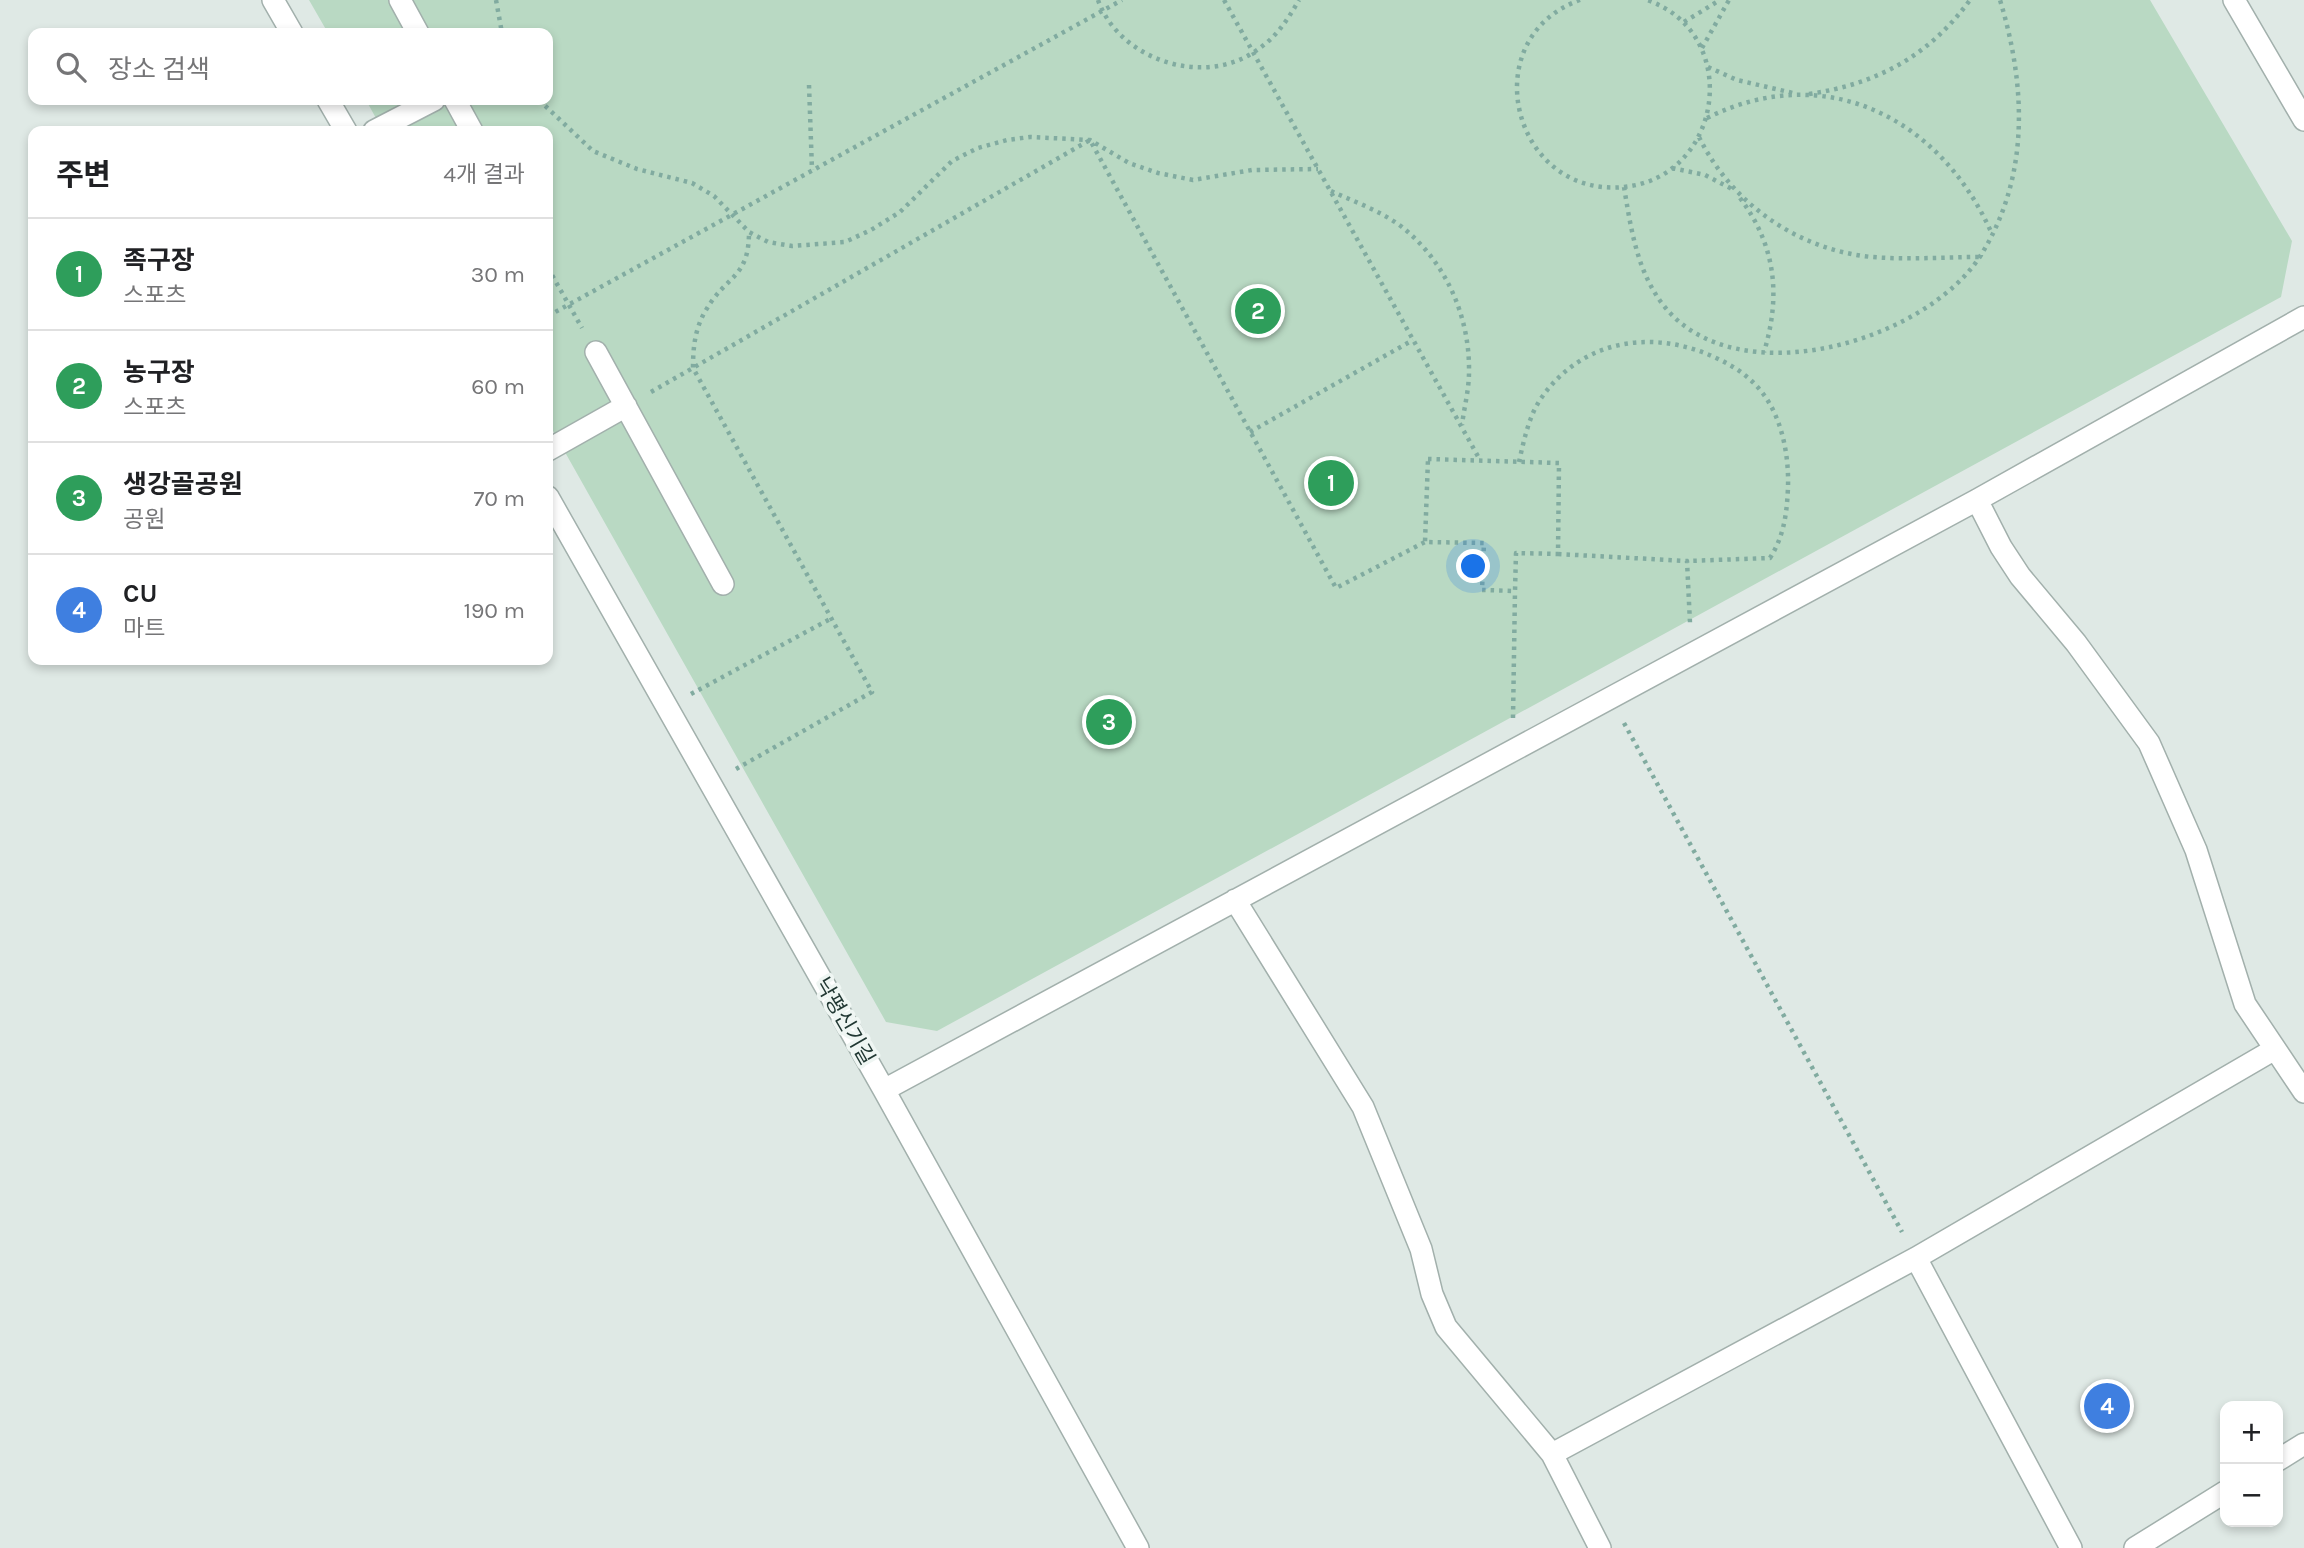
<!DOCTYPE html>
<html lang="ko">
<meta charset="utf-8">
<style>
:root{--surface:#fff;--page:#f2f2f2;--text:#202124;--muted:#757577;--line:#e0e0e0;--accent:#0f766e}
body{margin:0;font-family:Karla,"Noto Sans KR",sans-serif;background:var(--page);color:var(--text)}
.controls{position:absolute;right:21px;bottom:21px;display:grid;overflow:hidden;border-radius:14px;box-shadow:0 4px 10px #0003}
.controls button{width:63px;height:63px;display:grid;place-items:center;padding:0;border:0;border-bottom:2px solid var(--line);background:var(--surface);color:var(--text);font:35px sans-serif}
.you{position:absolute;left:1474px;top:567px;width:24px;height:24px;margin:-18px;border:5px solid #fff;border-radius:50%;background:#1a73e8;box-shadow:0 0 0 10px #1a73e833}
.badge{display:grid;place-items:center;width:46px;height:46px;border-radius:50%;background:var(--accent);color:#fff;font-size:23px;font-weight:700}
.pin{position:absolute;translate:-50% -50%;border:4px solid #fff;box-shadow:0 2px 7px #0006}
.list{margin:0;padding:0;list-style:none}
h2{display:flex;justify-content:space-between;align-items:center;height:91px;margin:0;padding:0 28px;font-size:30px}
h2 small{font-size:23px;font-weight:400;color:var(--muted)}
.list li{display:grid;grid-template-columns:46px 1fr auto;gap:21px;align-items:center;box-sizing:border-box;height:112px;padding:0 28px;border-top:2px solid var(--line)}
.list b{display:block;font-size:26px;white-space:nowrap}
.list p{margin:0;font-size:23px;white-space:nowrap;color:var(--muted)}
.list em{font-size:23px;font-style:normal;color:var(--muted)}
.icon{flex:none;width:38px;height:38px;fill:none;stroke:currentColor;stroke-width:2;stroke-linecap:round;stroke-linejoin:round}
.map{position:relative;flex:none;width:2304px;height:1548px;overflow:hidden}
.search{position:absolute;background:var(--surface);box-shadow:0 4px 10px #0003;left:28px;top:28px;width:525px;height:77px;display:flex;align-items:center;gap:18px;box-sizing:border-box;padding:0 24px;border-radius:14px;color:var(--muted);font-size:26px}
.panel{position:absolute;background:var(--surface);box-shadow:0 4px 10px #0003;left:28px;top:126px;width:525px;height:539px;border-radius:14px}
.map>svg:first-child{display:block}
</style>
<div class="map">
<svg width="2304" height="1548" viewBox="0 0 2304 1548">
<rect width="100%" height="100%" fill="#dfe9e5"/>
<path fill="#b9d9c3" d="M 309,0 L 2150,0 L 2292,241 L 2281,297 L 937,1031 L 886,1022 L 548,422 L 548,131 L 383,131 L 366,100 L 548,100 L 548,33 L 328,33 Z"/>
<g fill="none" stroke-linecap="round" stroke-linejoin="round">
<defs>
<path id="minor" d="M 273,0 L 292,33
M 400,0 L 418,33
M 2234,0 L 2304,120
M 328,100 L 346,131
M 455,100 L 472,131
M 374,131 L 434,100
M 596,352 L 723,584
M 548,450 L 626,406
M 548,497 L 884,1090 L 1138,1548
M 1977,500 L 2001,547 L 2020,576 L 2076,643 L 2149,743 L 2196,850 L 2245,1004 L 2304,1092
M 1235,900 L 1363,1107 L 1421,1249 L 1432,1294 L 1446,1327 L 1552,1454 L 1600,1548
M 884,1090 L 1977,500 L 2304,317
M 1916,1258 L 2071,1548
M 1552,1454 L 1916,1258 L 2275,1049
M 2278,1460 L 2304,1444
M 2135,1548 L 2225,1492"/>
</defs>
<use href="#minor" stroke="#a2b0ac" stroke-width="24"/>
<path stroke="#81aba0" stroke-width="4.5" stroke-dasharray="3.5 5" stroke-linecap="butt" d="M 496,0 L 502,33
M 1098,0 C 1119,59 1201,87 1254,52 C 1275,39 1287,21 1299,0
M 1224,0 L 1480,460
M 1580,0 C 1473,38 1512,198 1624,187 C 1724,177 1743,33 1647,0
M 1684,22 L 1720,0
M 1702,48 L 1729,0
M 1708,67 L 1737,80 L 1793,93
M 809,85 L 812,170
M 1809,94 C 1877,84 1929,56 1970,0
M 539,100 L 593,151 L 637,169 L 692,183 L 714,196 L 749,232 L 768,242 L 792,246 L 845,242 L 871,230 L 900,212 L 952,161 L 978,148 L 1007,140 L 1030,137 L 1090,140 L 1129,163 L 1158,173 L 1193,180 L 1252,170 L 1318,169
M 1707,118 C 1825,59 1941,118 1992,234
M 1699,137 C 1732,204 1798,250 1872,257 C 1908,260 1944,257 1980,257
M 1672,168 L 1705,175 L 1732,189
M 1624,187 C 1631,229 1637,272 1664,306 C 1736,397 1926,342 1981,255 C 2030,176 2026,86 2000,0
M 1331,191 C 1355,202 1381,211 1402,227 C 1446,262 1470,317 1469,372 C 1469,390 1464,408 1462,425
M 1740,198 C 1776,246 1781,296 1764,352
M 548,268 L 582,328
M 548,316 L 1122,0
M 651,392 L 1090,140 L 1336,588 L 1425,542
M 1250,432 L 1413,340
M 1428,459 L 1559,463 L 1558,554 L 1516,553 L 1515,591 L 1482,590 L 1484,543 L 1425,542 Z
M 1519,462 C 1524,440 1529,415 1542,397 C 1583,339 1653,329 1714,357 C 1732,365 1748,375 1761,391 C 1782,417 1789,455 1788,487 C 1787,513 1784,536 1770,558 L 1687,561
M 1558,554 L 1687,561 L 1690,623
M 691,694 L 832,618
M 1513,718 L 1515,591
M 1624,723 L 1902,1232
M 736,769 L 872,692 L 693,368 C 693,347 695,328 706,310 C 726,275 749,279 749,232"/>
<use href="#minor" stroke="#fff" stroke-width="21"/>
</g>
<g text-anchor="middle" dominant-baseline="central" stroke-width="7" stroke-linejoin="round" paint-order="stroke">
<g font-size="21" fill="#213833" stroke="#eff6f3">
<text transform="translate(845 1021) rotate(60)">낙평신기길</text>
</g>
</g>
</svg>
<div class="controls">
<button>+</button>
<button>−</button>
</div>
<div class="you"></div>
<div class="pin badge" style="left:1331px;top:483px;background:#2e9e5b">1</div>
<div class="pin badge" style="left:1258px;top:311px;background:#2e9e5b">2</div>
<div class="pin badge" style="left:1109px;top:722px;background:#2e9e5b">3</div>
<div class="pin badge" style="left:2107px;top:1406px;background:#3f7fe0">4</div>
<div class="search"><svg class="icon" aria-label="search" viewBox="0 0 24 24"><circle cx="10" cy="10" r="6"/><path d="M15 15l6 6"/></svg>장소 검색</div>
<section class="panel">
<h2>주변<small>4개 결과</small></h2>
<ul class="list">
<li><span class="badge" style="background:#2e9e5b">1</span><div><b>족구장</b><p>스포츠</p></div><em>30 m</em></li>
<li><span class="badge" style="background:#2e9e5b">2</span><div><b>농구장</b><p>스포츠</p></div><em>60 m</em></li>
<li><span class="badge" style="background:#2e9e5b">3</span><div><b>생강골공원</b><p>공원</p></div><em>70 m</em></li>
<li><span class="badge" style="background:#3f7fe0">4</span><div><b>CU</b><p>마트</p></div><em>190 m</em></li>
</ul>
</section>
</div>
